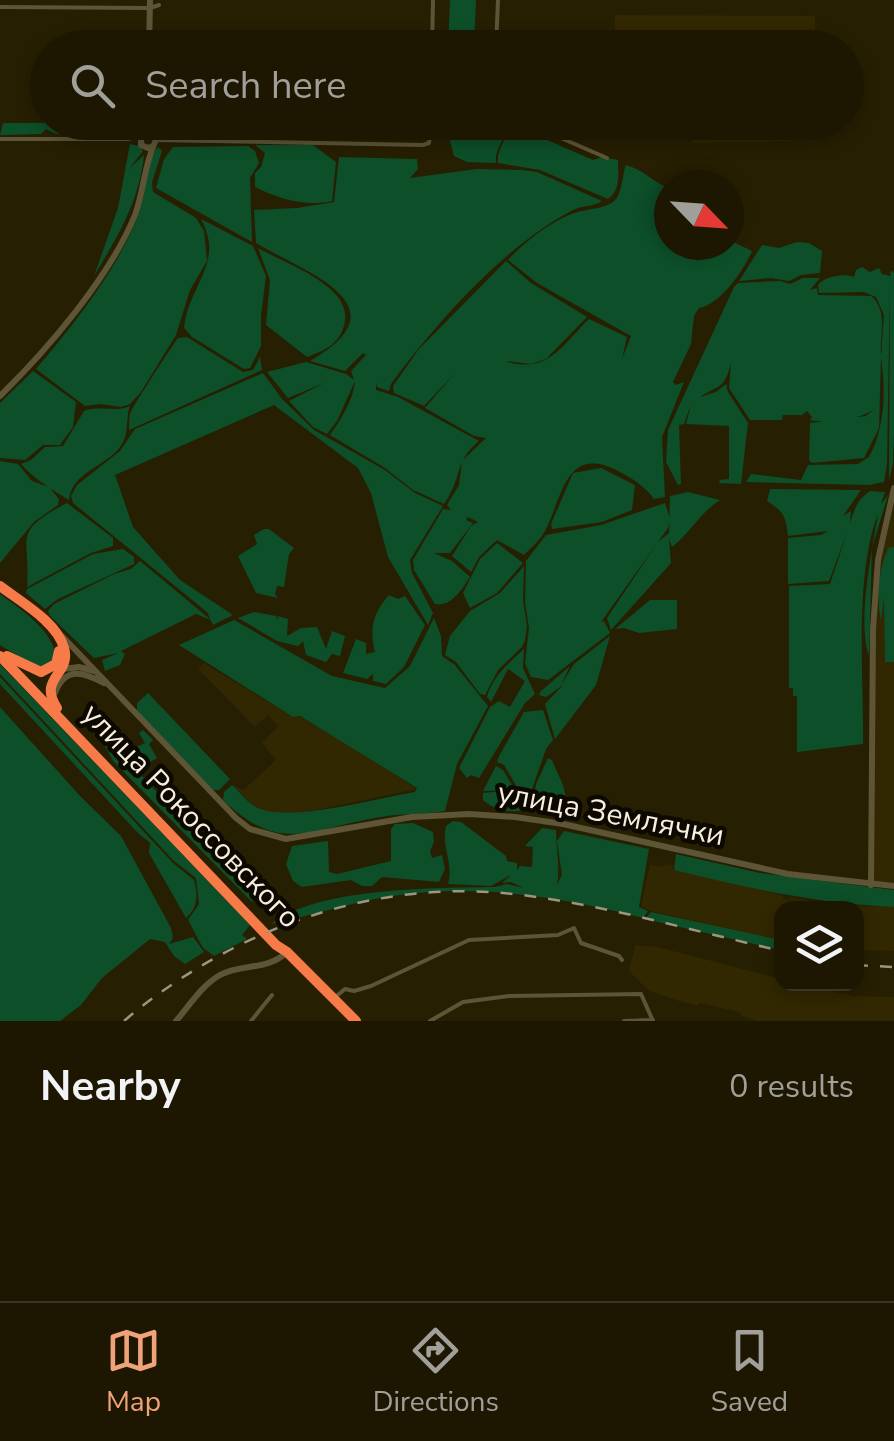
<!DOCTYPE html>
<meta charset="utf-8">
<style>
:root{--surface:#1d1702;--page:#2a2411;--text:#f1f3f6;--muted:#a09f99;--line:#3b3624;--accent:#f0a279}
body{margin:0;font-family:"Nunito Sans",sans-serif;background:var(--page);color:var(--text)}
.controls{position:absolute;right:30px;bottom:30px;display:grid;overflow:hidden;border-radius:20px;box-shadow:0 5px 15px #0003}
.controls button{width:90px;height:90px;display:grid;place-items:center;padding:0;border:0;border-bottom:2px solid var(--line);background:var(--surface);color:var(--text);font:50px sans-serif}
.compass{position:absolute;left:654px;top:170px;width:90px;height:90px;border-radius:50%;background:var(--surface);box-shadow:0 5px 15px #0003;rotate:115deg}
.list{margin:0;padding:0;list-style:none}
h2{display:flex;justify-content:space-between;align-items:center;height:130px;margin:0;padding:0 40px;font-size:42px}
h2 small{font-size:32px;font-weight:400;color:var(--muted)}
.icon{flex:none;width:55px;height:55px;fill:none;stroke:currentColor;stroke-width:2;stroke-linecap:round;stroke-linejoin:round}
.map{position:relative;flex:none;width:894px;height:1021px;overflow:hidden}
.search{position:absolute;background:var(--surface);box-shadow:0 5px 15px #0003;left:30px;right:30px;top:30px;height:110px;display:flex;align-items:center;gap:25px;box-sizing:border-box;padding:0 35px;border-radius:55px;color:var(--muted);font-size:38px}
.sheet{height:280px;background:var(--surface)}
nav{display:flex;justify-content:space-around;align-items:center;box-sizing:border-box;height:140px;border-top:2px solid var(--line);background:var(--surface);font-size:28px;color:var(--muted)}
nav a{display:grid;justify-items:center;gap:5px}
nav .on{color:var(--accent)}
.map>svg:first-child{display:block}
</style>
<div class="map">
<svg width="894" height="1021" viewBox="0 0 894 1021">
<rect width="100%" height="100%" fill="#271f02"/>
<path fill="#312700" d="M 615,15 L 815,16 L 815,47 L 614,47 Z
M 673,123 L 812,123 L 809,128 L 794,132 L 790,141 L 694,143 Z
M 894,488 L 894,886 L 871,885 L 873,629 L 878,560 Z
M 204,663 L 293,717 L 300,717 L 339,739 L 417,789 L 297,814 L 272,813 L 254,806 L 232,785 L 243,790 L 276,760 L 262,743 L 278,726 L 268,715 L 255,727 L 198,669 Z
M 650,864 L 663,867 L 665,864 L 673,865 L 673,869 L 783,895 L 783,899 L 789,900 L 790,897 L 835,905 L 894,907 L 894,951 L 857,950 L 856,908 L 782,908 L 781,940 L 650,911 L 641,906 Z
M 635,945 L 658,947 L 781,979 L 782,984 L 800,984 L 853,996 L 894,997 L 894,1021 L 757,1021 L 742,1016 L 739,1012 L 699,1003 L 698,1006 L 679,1001 L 649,991 L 629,971 Z"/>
<path fill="#0d4f29" d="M 450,0 L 476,0 L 474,47 L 448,47 Z
M 3,123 L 144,123 L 139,132 L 129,135 L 56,134 L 46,129 L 41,134 L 0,135 Z
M 456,123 L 507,123 C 507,138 494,148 496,163 L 467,162 L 454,156 L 449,137 Z
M 508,123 L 593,160 L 601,157 L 618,160 C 618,174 621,190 608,199 L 540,170 L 498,163 C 496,147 510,138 508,123 Z
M 130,144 L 139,146 L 143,151 L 129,169 L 144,155 C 139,202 118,236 94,276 L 118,208 Z
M 255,145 L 313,145 L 336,162 L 332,201 C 306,207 279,199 255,187 L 255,173 L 261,167 L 265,153 Z
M 248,146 L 255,151 L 259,163 L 250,178 L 252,242 L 156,188 L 164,159 L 173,147 Z
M 158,147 L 162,151 L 152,182 L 153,192 L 196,218 L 204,231 L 207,261 L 190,290 L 176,335 L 141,392 L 130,404 L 121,407 L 101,404 L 85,406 L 36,369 C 73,326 120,266 139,213 C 145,196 148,156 158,147 Z
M 339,157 L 417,159 L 418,169 L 410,178 L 477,169 L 522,170 L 537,172 L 602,201 C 593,207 583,205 573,210 C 505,245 436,323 391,384 L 389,391 L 377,387 L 376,383 L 376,390 L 398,397 L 479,441 C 453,462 463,478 444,504 L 413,490 L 385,468 L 330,435 C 341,420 354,398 355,381 L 337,421 L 327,434 L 313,427 L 289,401 L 324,383 L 288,398 L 267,372 L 306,362 L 346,374 L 354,380 L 351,371 L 366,355 L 363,353 L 345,371 L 310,361 C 407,305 306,273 256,243 L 254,210 L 297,208 L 334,202 Z
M 626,165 C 642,169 654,182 669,189 L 669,245 L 729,245 L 729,240 L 752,251 C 744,270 720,305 699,308 L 694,316 L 691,344 L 673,382 L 676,385 L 684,382 L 662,437 L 665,497 L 654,499 C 645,486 630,477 616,470 C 565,445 562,499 545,531 C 540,540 531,548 524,555 L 497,540 L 479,557 L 471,572 L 452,556 L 471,526 L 478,522 L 468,517 L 466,520 L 473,523 L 450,553 L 434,553 L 452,561 L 470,577 C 462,589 452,607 435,604 L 414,570 L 413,560 L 443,509 L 451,510 L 447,505 L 459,485 L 462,461 L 486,438 L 474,436 L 425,408 L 455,373 L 424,406 L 394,393 L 393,386 L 419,349 L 506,261 L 531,283 L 587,317 L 546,359 L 531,364 L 505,361 C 548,375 562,345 589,319 L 627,337 L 622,359 L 631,336 L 537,283 L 508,260 C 524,242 557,216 582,211 C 591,209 604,208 613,202 C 623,194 622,174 626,165 Z
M 201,219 L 253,246 L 266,276 L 261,315 L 261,346 L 250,368 L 244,369 L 192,337 L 184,328 C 189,284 225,263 201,219 Z
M 797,242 L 809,243 L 822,251 L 820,273 L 801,275 L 789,281 L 771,278 L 739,281 L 762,245 L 779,248 Z
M 258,248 C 284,263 350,285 345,320 C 342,343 326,350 307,357 L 266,325 L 270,280 Z
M 862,267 L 870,272 L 879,268 L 882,274 L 890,276 L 891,270 L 894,273 L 894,430 L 893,464 L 889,480 L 890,282 L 887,464 L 884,482 L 869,485 L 746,482 L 751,474 L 801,480 L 808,465 L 858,464 L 869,457 C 885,428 886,390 881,358 L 879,428 L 864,458 L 812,463 L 809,460 L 810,423 L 866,416 L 878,406 C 863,420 830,424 810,420 L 812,417 L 807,411 L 802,415 L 783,415 L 782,420 L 750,420 L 729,388 L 731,363 C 724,390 720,384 700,397 L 716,392 L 726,384 L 728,392 L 748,423 L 741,484 L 719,483 L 720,480 L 729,479 L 729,426 L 686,424 L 691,404 L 684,424 L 679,425 L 681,484 L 678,485 L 666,462 L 668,430 L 734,287 L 738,283 L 780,281 L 790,284 L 803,278 L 820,278 L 810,290 L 817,288 L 818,295 L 871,296 C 889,311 879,336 881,356 L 884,315 L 876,297 L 864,292 L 819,293 L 818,285 C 825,276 844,273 854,277 L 856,270 Z
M 187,337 L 243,372 L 253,370 L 260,357 L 262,370 L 129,430 C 129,428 129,416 130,414 C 131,409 172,346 178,338 Z
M 33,371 L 76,402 L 73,427 L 60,445 L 43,445 L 25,460 L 0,458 L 0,403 Z
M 263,373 L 282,399 L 314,430 L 385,470 L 415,493 L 443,506 L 410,560 L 412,573 L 433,613 L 428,625 L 388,557 L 371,493 L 358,468 L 274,405 L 115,475 L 133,527 L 180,580 L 233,615 L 213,625 L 207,612 L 73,503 L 71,496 L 77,485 L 120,451 L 135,429 Z
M 130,406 C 125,420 130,434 120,447 C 106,466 71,473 69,500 C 53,490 35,480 21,464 L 31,460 L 45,447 L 63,446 L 84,411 C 100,405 115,413 130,406 Z
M 0,461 L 18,464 L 32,481 L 49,487 L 59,499 L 58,505 L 34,522 L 0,563 Z
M 601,468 L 635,485 L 632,510 L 602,522 L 552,529 L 551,524 L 573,473 Z
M 770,489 L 861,490 L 843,516 L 851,511 L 850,523 C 855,508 857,500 870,491 L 885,492 L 881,504 L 888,495 L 872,548 L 869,656 C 857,623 872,550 878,514 C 854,576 864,677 863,744 L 797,752 L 797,696 L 793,696 L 793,688 L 789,688 L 789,586 L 830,584 L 847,533 L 829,581 L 788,584 L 788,538 L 821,535 L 828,531 L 788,536 C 786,516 783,511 767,501 Z
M 688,492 L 720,500 C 700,513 690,533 672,547 L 669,539 L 671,563 L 611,630 L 607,618 L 658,542 L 669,533 L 670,496 Z
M 67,503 L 113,538 L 113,546 L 91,553 L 27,587 C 31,536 10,533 67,503 Z
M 665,503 L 670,519 L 668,528 L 601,622 L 604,621 L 610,633 L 548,680 L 531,677 L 525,663 L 529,628 L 525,602 L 526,561 L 546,535 L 601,525 Z
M 264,529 L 269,529 L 294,548 L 289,554 L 284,587 L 277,586 L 275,594 L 278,598 L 256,593 L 238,556 L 257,544 L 254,535 Z
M 497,543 L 523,563 L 497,593 L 470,608 L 463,593 L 480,559 Z
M 889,547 L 894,547 L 894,662 L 885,662 L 884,597 L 881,621 C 876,597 879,565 889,547 Z
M 123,549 L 134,557 L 134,564 L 58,599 L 45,609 L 26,593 L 27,589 L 93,554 Z
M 140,561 L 211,620 L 196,614 L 121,651 L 125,654 L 120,665 L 105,671 L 102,660 L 118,653 L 94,658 L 50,616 L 48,611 L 54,604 L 114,574 L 131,569 Z
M 524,566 L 523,600 L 527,626 L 525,640 L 522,647 L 498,670 L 485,695 L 480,694 L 456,662 L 445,655 L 450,636 L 470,611 L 500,593 Z
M 0,594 C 20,609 55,631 56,659 L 39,669 L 0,645 Z
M 389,595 L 398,599 L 405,596 L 425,625 L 404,667 L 386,684 L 373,681 L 373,674 L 367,679 L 343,673 L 356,639 L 366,643 L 366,654 L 375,652 C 369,629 373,613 389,595 Z
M 650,600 L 677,600 L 677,629 L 639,633 L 624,628 L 615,629 Z
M 254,612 L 276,616 L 278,620 L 278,616 L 288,619 L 287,636 L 301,628 L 317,627 L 326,649 L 332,631 L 345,636 L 340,656 L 332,654 L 326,662 L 306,655 L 303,641 L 298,646 L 277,641 L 238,618 Z
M 434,618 L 441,636 L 442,656 L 455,665 L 488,706 L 457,764 L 445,811 C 422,815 398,813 375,818 C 307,830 280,854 223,800 L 224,792 L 232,785 C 240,792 247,802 256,807 C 287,824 377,798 415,792 L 417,788 L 300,716 L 293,717 L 179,645 L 234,620 L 332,676 L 385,688 L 410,666 Z
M 610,636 L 596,685 L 555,739 L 545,704 L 563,685 L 546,697 L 539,695 L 540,692 L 570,666 L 561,685 L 574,664 Z
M 524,649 L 523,668 L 535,694 L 525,703 L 479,778 L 471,775 L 467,778 L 459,768 L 490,707 L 499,701 L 510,707 L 525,681 L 508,669 L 491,702 L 487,697 C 493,676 508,664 524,649 Z
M 0,664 L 250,925 L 242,935 L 247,939 L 214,956 L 203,948 L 188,920 L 199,904 L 196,878 L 174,861 L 0,674 Z
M 0,677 L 173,863 L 194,880 C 198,894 198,908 186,918 L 149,853 L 150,843 L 136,831 L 0,684 Z
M 148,693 L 230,779 L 219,790 L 213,790 L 137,711 L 137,703 Z
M 0,707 L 80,796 L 121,836 L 171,928 L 173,938 L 169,944 L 193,937 L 204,952 L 185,964 L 174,956 L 165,942 L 150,939 L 102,978 L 81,1005 L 60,1021 L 0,1021 Z
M 543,710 L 553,740 L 546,749 L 532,789 L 518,789 L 504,765 L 497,762 L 499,756 L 524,712 Z
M 89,715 C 107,731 115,759 145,743 L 139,733 L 143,730 L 153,740 L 149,744 L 157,758 L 136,770 L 257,896 L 252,902 L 113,761 Z
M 548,758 L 552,760 C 559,779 575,798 557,815 L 540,812 L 533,802 L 536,784 Z
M 496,766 L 503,770 L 515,790 L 532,791 L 528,809 C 514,814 494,810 483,800 L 483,793 L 512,790 L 483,791 Z
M 453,821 L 461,822 L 506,856 L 507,861 L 517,863 L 517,870 L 520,866 L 532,867 L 533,847 L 525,846 L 542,828 L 556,830 C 556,843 561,878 556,886 L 562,875 L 557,841 L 564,831 L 649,849 L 639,907 L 648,911 L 643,918 C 563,897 481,884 399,895 C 355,901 314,915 271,924 C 318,887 436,888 495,887 L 507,884 L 524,888 L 511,882 L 502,883 L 511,875 L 491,886 L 448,884 C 454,863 441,847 446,826 Z
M 413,823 L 433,832 L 434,842 L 430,851 L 432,858 L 442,855 L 445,869 L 439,882 L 382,877 L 372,886 L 362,886 L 351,880 L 302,887 L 293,881 L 286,864 L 292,846 L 328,841 L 329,872 L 337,874 L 391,861 L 391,829 L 395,824 Z
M 676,854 L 760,873 L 894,890 L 894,907 C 818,904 748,888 674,870 Z
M 651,912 L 781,940 L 781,950 L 645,919 Z"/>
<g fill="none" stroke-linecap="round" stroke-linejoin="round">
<path stroke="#5e5537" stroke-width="4" d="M 0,7 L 150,8 L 159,5
M 432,48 L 433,0
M 496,48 L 498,0
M 524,122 L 607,158
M 0,139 L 128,139 L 140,135
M 156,140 L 423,145 L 429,143 L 432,122
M 334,998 L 345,989 L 354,991 L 371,986 L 469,940 L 558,935 L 574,928 L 581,943 L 619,956 L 622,960
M 251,1021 L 272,995
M 430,1021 L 463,1002 L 509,996 L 641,994 L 653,1021
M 624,1021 L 653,1020"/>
<path stroke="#5e5537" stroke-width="6" d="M 149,48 L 150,0
M 0,396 C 47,350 110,277 135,215 C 144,191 144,164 156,140 L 149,132 L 141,134 L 141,145 L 148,148 L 153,146
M 62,636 L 236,818 L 250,829 L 286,839 L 412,817 L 469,814 L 515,817 L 563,824 L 788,874 L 894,886
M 63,669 L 79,667 L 94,671
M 55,693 C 65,666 83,672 104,683
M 871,885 L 873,629 L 878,560 L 894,488
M 176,1021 C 189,1006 202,985 220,975 C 242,963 266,971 286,953"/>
<path stroke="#f77b49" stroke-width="10" d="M 0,586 C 21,602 57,622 64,648 C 72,674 37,678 57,708
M 0,656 L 276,945 L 287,952 L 356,1021
M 7,656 L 41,672 L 56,664 L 59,651"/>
<path stroke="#9c957f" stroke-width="2.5" stroke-dasharray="12 12" stroke-linecap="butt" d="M 856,965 L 894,967
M 124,1021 C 230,931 372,878 513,894 C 603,904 692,931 782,951"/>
</g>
<g text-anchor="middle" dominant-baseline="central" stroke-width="9" stroke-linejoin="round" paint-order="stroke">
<g font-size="30" fill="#f4efde" stroke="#0d0901">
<text transform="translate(611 814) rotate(11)">улица Землячки</text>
<text transform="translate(191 816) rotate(46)">улица Рокоссовского</text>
</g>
</g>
</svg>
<div class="controls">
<button><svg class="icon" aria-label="layers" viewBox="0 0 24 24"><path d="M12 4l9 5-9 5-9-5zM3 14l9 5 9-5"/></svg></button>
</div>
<svg class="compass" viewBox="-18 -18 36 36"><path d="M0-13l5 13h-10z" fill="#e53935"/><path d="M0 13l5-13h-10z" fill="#a09f99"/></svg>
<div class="search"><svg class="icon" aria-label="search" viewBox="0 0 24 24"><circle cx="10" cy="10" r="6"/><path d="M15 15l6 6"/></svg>Search here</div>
</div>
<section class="sheet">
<h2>Nearby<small>0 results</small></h2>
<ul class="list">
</ul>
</section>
<nav>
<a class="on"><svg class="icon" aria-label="map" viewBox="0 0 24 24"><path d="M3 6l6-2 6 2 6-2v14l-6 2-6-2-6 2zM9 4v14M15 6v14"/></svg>Map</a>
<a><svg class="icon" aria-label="directions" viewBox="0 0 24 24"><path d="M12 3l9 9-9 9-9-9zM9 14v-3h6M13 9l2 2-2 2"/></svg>Directions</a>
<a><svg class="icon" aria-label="saved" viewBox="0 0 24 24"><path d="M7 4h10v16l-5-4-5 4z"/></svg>Saved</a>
</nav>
